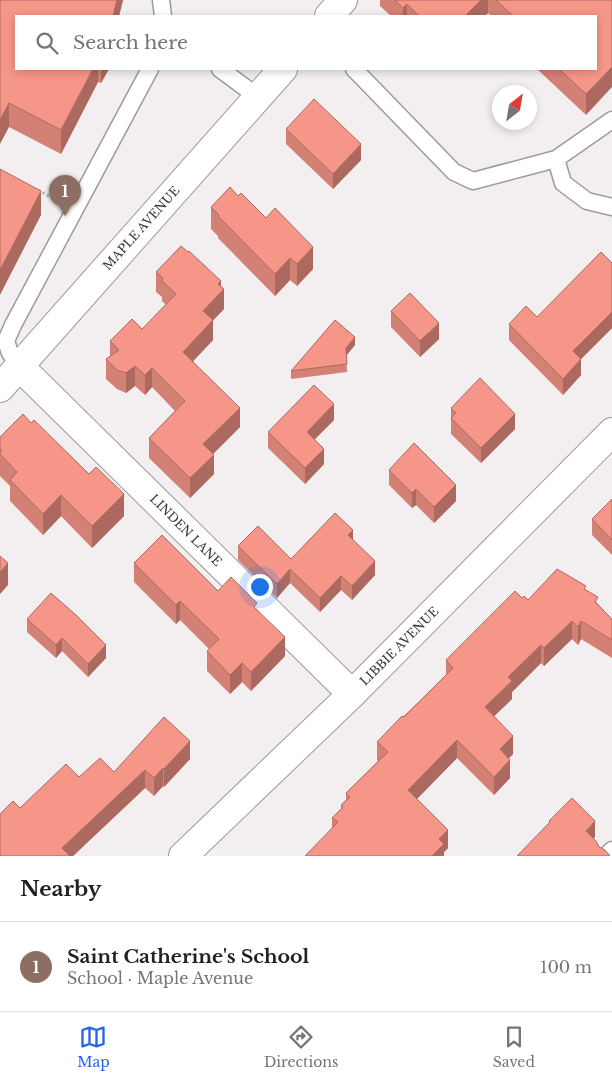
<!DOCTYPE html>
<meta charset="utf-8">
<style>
:root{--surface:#fff;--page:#f2f2f2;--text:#202124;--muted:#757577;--line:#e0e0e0;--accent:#2563eb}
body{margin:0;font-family:"Libre Baskerville",serif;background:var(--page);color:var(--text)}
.compass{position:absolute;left:492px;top:85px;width:45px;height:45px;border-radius:50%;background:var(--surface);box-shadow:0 2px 8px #0003;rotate:31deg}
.you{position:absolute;left:259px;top:586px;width:18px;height:18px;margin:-12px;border:4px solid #fff;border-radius:50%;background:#1a73e8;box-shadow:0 0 0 8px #1a73e833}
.badge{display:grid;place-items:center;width:32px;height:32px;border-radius:50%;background:var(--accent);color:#fff;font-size:16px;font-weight:700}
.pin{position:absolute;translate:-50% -41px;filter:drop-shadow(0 1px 2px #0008)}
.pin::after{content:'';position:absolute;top:26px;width:18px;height:15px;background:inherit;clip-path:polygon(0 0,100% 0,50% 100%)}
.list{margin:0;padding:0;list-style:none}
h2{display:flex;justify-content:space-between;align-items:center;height:65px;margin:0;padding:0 20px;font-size:21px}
h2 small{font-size:16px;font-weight:400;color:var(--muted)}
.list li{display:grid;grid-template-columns:32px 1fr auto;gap:15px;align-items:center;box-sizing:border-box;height:90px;padding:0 20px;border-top:1px solid var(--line)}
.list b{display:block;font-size:19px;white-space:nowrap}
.list p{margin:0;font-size:16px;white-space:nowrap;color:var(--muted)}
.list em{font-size:16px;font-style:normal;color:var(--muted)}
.icon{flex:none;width:28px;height:28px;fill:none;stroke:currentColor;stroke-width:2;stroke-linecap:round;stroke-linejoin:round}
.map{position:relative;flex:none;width:612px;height:856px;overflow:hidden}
.search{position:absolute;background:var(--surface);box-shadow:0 2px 8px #0003;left:15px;right:15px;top:15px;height:55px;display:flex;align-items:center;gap:12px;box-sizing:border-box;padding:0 18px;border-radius:0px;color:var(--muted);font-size:19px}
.sheet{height:155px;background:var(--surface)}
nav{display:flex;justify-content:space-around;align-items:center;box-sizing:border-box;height:70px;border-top:1px solid var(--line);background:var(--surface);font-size:14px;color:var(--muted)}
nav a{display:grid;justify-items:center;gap:2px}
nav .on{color:var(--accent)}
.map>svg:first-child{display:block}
</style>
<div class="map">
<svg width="612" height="856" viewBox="0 0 612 856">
<rect width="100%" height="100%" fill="#f3eff0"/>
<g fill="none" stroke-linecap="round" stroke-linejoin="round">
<defs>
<path id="service" d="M 161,0 L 163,16
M 220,69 L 258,97
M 354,69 L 454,172 L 473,181 L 556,159 L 612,120
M 556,159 L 563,183 L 587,201 L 612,207
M 19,366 L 10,353 L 6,341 L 13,325 L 150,69
M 606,856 L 612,850"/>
<path id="minor" d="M 329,16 L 343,0
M 19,366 L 352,694
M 0,388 L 283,69"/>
<path id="secondary" d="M 183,856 L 352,694 L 612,432"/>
</defs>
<use href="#service" stroke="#9d9a9a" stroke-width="19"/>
<use href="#minor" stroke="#9d9a9a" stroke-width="30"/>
<use href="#secondary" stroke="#9d9a9a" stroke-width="30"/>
<path stroke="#b5b2b3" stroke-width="3" stroke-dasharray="2.5 2.5" stroke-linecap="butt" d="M 38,190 L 54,199"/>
<use href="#service" stroke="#fff" stroke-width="16"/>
<use href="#minor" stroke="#fff" stroke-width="28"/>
<use href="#secondary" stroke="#fff" stroke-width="28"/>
</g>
<path fill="#d38175" d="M 0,0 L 123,0 L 119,16 L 16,16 L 16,69 L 109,69 L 101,83 L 98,82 L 61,154 L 9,127 Z
M 380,0 L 612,0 L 586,115 L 537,69 L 596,69 L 596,16 L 491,16 L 488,13 L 485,16 L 391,16 L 380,6 Z
M 286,129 L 361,160 L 333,189 L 286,144 Z
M 238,196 L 313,269 L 297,286 L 290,280 L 275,296 L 218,238 L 218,236 L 211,229 L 211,207 Z
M 612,263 L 612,328 L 581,359 L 581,375 L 563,395 L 509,340 L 509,324 L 537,317 Z
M 156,272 L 221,287 L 224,309 L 213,320 L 213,340 L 193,361 L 240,427 L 213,454 L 214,474 L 190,498 L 149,458 L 149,438 L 175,411 L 152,387 L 145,395 L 135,386 L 126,393 L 117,389 L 106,379 L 106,359 L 110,356 L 110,341 L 142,329 L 166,305 L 162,301 L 162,297 L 156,292 Z
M 391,311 L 439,339 L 420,357 L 391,327 Z
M 355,345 L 346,355 L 347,372 L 291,379 L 291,371 Z
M 451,408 L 515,429 L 481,463 L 451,434 Z
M 334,420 L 315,439 L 324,464 L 305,484 L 268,448 L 268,432 Z
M 0,437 L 124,516 L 92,548 L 61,516 L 43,535 L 10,501 L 10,486 L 0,476 Z
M 389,470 L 456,501 L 434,523 L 416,505 L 412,508 L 389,485 Z
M 612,499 L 612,555 L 592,535 L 592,519 Z
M 353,540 L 375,575 L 352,600 L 341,590 L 320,612 L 290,583 L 277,598 L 238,560 L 238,546 L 291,559 Z
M 134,563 L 218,591 L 257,609 L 285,656 L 251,691 L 242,682 L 230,694 L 207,671 L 207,651 L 209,649 L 180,620 L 176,624 L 134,582 Z
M 586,590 L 598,604 L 612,619 L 612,658 L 581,639 L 578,645 L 572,639 L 544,666 L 541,663 L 512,692 L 512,699 L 494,716 L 513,754 L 509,758 L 510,778 L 494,795 L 457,758 L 417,799 L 448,848 L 444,852 L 444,856 L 332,828 L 332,818 L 341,809 L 341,805 L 346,800 L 346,793 L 378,761 L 377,760 L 377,742 L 446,675 L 446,660 L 522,598 L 528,600 Z
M 27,619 L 106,658 L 88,677 L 62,651 L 56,658 L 27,632 Z
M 190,759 L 164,787 L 163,786 L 154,796 L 145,788 L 73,856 L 0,856 L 79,777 L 114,772 Z"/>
<path fill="#ac695f" d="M 117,0 L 123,0 L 119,16 L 113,16 Z
M 481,0 L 488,0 L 488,13 L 485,16 L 465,16 Z
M 407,4 L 407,16 L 403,16 L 403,8 Z
M 612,67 L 612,87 L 586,115 L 586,94 Z
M 93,69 L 98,69 L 98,82 L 61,154 L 61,130 Z
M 101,69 L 109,69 L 101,83 Z
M 9,103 L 9,127 L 0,144 L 0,120 Z
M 361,144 L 361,160 L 333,189 L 333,174 Z
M 41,191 L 41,215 L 0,295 L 0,270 Z
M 313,247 L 313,269 L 297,286 L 297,264 Z
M 290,258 L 290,280 L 275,296 L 275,274 Z
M 221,281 L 221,292 L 224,289 L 224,309 L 203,331 L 203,311 L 218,284 Z
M 612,312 L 612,328 L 573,367 L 573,351 Z
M 213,320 L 213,340 L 183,372 L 183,352 Z
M 439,323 L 439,339 L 420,357 L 420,341 Z
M 355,337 L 355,345 L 346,356 L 346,348 Z
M 581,359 L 581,375 L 563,395 L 563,379 Z
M 135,366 L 135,386 L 126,393 L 126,373 Z
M 152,368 L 152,387 L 145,395 L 145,375 Z
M 334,404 L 334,420 L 307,447 L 307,432 Z
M 240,408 L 240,427 L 203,464 L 203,444 Z
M 515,414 L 515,429 L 481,463 L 481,448 Z
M 324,449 L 324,464 L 305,484 L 305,468 Z
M 214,455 L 214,474 L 190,498 L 190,478 Z
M 456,485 L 456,501 L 434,523 L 434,507 Z
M 416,489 L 416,505 L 412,508 L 412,493 Z
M 124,494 L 124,516 L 92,548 L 92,526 Z
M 61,495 L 61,516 L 43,535 L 43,514 Z
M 353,530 L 353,544 L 348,535 Z
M 375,561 L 375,575 L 352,600 L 352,586 Z
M 8,563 L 8,585 L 0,594 L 0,572 Z
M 290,569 L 290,583 L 277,598 L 277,584 Z
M 341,576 L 341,590 L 320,612 L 320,598 Z
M 180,601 L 180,620 L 176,624 L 176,605 Z
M 572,621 L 572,639 L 544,666 L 544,648 Z
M 581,621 L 581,639 L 578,645 L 578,627 Z
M 285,637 L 285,656 L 251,691 L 251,672 Z
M 62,638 L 62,651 L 56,658 L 56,645 Z
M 106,645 L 106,658 L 88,677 L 88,664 Z
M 541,645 L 541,663 L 512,692 L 512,699 L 485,725 L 485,707 L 508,677 Z
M 242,663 L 242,682 L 230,694 L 230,675 Z
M 513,736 L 513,754 L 500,767 L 500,749 Z
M 457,740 L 457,758 L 408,808 L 408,790 Z
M 190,741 L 190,759 L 164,787 L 164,769 Z
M 510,760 L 510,778 L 494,795 L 494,777 Z
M 163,768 L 163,786 L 154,796 L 154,778 Z
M 145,770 L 145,788 L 73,856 L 62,856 L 62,848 Z
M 595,821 L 595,837 L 586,847 L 586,831 Z
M 448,830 L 448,848 L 444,852 L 444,856 L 432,856 L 439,839 Z"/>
<path fill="#f59688" stroke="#ac695f" d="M 0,0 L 117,0 L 113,16 L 16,16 L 16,69 L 93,69 L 61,130 L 9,103 L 0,120 Z
M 395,0 L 481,0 L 465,16 L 419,16 L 407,4 L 403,8 Z
M 496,0 L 612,0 L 612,67 L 586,94 L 559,69 L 596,69 L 596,16 L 513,16 Z
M 314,99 L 361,144 L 333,174 L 286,129 Z
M 0,169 L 41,191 L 0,270 Z
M 230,187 L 238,196 L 241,193 L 266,218 L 275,208 L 313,247 L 297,264 L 290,258 L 275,274 L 218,216 L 219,215 L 211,207 Z
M 181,246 L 188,252 L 189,251 L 221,281 L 218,284 L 224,289 L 203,311 L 213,320 L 183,352 L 240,408 L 203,444 L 214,455 L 190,478 L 149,438 L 185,401 L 152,368 L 145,375 L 135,366 L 126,373 L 117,370 L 106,359 L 119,350 L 110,341 L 132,319 L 142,329 L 176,294 L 162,281 L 163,278 L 156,272 Z
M 601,252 L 612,263 L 612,312 L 573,351 L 581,359 L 563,379 L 509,324 L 526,306 L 537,317 Z
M 410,293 L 439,323 L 420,341 L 391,311 Z
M 335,320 L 355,337 L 346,348 L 347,364 L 291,371 Z
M 480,378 L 515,414 L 481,448 L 451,418 L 456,413 L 451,408 Z
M 314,385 L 334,404 L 307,432 L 324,449 L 305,468 L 268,432 Z
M 23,414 L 31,423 L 34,420 L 89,474 L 96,467 L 124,494 L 92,526 L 61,495 L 43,514 L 10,480 L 17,472 L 0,454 L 0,452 L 2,450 L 0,449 L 0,437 Z
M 414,443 L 456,485 L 434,507 L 416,489 L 412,493 L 389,470 Z
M 612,499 L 612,540 L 592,519 Z
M 335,513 L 353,530 L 348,535 L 375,561 L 352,586 L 341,576 L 320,598 L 290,569 L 277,584 L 238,546 L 258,526 L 291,559 Z
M 162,535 L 218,591 L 231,577 L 257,603 L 254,607 L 285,637 L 251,672 L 242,663 L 230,675 L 207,651 L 219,639 L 180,601 L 176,605 L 134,563 Z
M 0,556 L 8,563 L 0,572 Z
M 557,569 L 586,586 L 584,589 L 598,597 L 595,602 L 612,619 L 612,640 L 581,621 L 578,627 L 572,621 L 544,648 L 541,645 L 508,677 L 512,681 L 485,707 L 513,736 L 500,749 L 510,760 L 494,777 L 457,740 L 408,790 L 448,830 L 439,839 L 444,844 L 432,856 L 305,856 L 338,822 L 332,818 L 343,807 L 341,805 L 350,797 L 346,793 L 388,752 L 377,742 L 402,716 L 404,717 L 453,668 L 446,660 L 515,591 L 522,598 L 524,596 L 528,600 Z
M 51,593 L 76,615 L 106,645 L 88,664 L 62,638 L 56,645 L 27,619 Z
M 164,717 L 190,741 L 164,769 L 163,768 L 154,778 L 145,770 L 62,848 L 70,856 L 0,856 L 0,814 L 13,801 L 20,808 L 66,764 L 79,777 L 100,758 L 114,772 Z
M 572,798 L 595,821 L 586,831 L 596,841 L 599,847 L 605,850 L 610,856 L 517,856 L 550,822 L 549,821 Z"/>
<g text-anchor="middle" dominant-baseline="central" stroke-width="5" stroke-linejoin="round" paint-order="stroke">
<g font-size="12" fill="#393838" stroke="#fffdfd">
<text transform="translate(141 228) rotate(-48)">MAPLE AVENUE</text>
<text transform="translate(186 530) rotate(45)">LINDEN LANE</text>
<text transform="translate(399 646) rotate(-45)">LIBBIE AVENUE</text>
</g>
</g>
</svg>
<svg class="compass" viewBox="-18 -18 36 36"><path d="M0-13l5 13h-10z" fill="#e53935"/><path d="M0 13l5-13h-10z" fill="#757577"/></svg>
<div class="you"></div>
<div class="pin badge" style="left:65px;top:216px;background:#8d6e63">1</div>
<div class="search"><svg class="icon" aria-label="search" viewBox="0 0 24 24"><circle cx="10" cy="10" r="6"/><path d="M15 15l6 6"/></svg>Search here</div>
</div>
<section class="sheet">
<h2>Nearby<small></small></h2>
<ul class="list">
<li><span class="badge" style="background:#8d6e63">1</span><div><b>Saint Catherine's School</b><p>School · Maple Avenue</p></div><em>100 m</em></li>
</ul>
</section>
<nav>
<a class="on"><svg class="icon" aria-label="map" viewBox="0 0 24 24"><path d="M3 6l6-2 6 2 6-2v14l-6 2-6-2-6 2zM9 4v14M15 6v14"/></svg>Map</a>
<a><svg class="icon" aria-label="directions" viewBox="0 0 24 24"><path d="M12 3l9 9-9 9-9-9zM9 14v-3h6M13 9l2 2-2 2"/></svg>Directions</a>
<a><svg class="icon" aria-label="saved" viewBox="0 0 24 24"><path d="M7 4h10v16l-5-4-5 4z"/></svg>Saved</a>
</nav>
